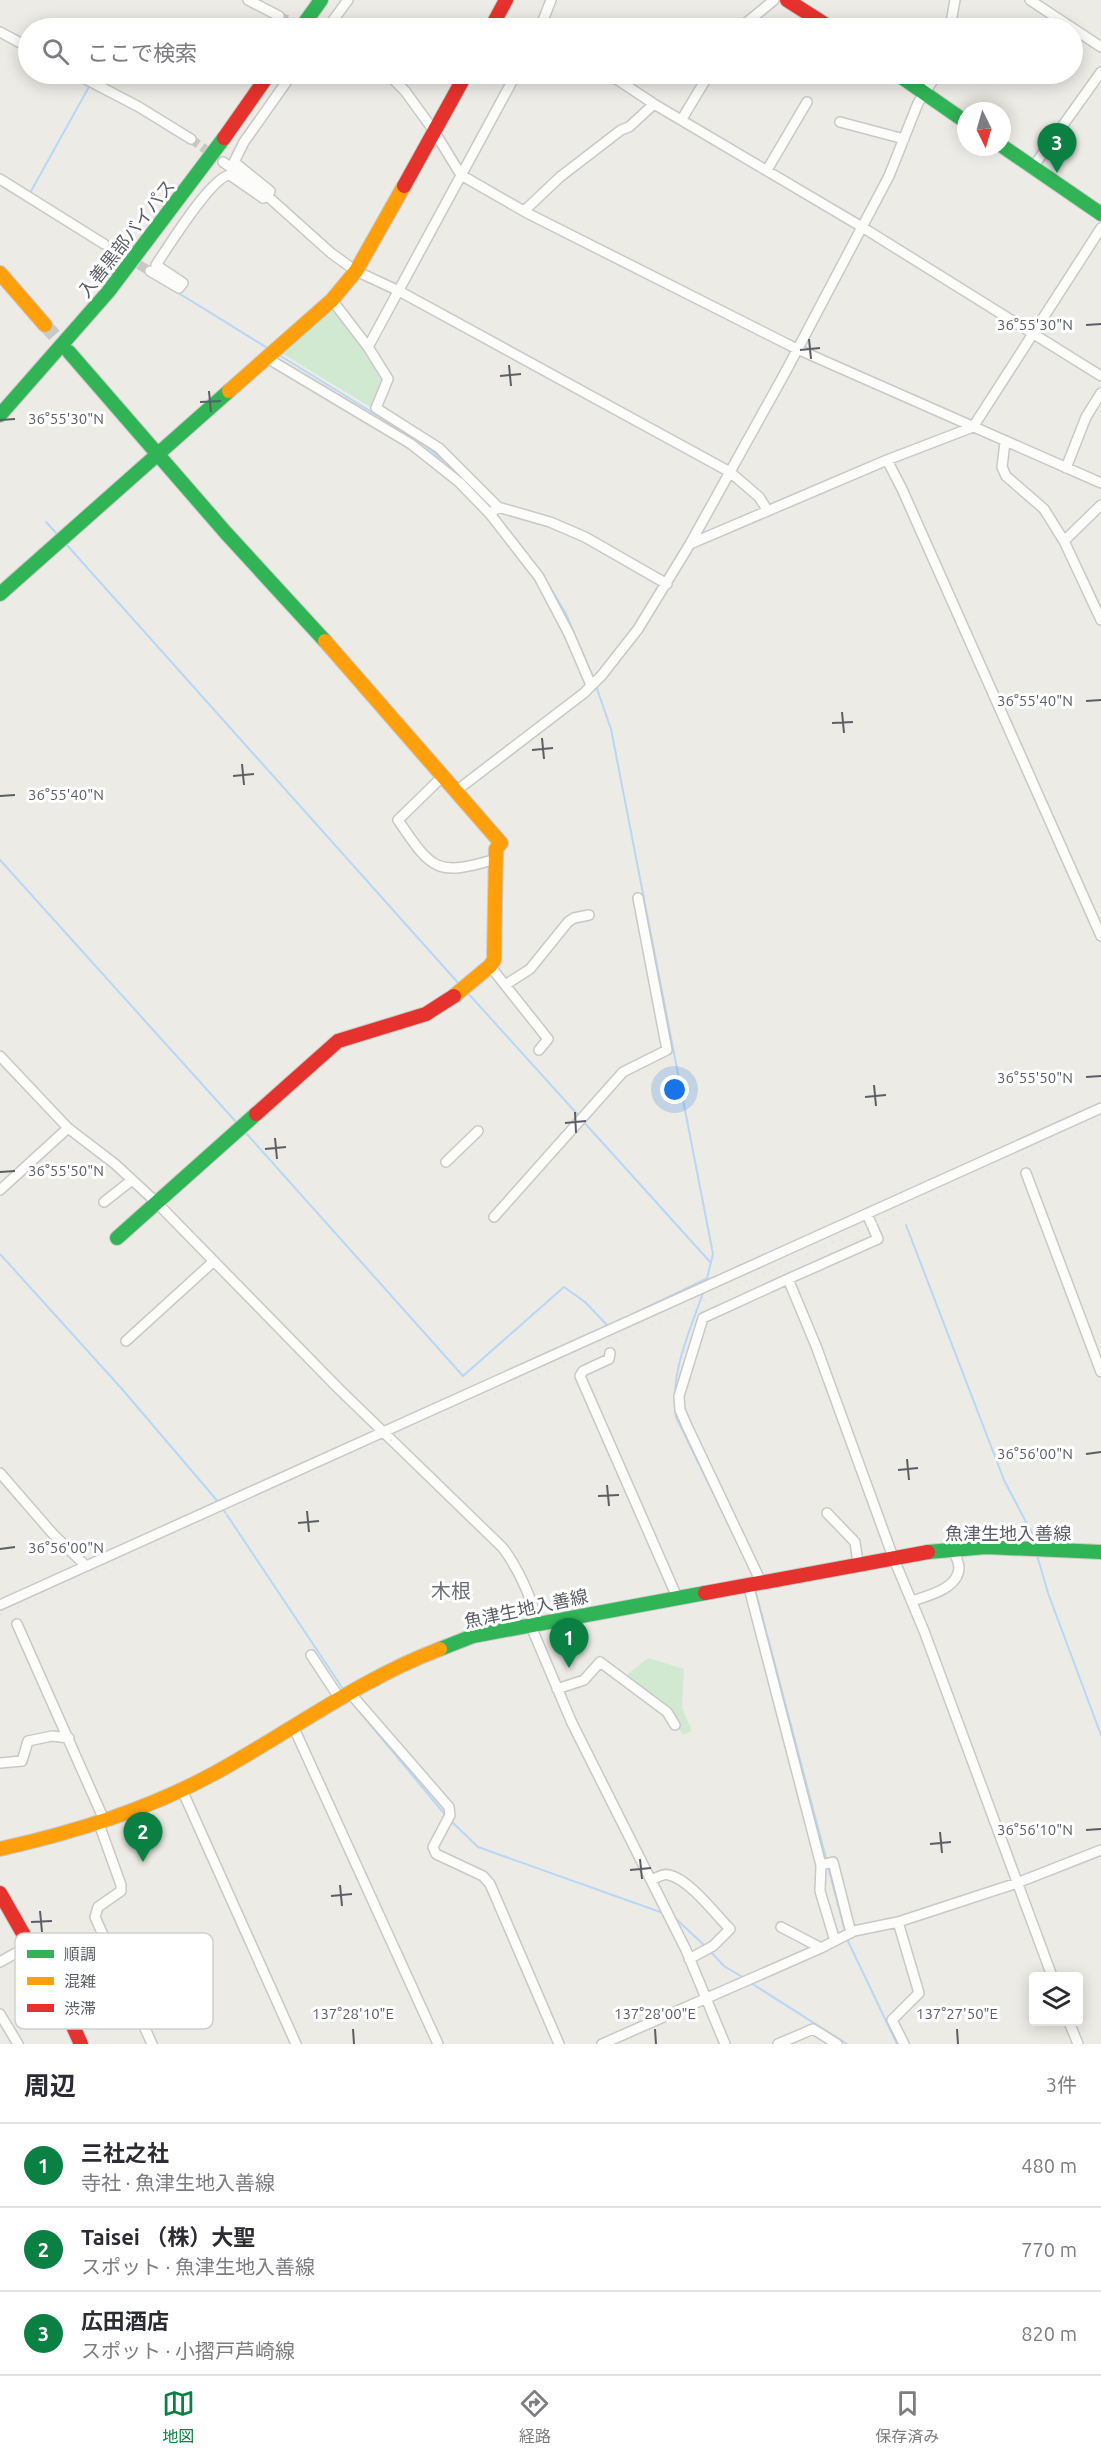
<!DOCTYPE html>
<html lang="ja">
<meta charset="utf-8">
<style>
:root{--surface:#fff;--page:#f7f7f7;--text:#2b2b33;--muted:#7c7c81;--line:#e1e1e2;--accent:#0b8043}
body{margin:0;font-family:Ubuntu,"Noto Sans JP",sans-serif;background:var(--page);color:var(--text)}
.controls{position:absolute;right:18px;bottom:18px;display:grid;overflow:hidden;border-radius:6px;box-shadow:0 3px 15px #0003}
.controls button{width:54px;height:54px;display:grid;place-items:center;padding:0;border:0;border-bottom:2px solid var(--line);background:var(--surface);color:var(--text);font:30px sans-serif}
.compass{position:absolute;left:957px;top:102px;width:54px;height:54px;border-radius:50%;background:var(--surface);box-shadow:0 3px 15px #0003;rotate:175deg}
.you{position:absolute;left:675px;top:1090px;width:21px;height:21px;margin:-15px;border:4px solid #fff;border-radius:50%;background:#1a73e8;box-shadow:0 0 0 9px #1a73e833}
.badge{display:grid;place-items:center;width:39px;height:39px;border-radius:50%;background:var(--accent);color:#fff;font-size:20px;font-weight:700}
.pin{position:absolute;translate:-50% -50px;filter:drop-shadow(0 2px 3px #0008)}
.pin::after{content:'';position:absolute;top:32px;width:21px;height:18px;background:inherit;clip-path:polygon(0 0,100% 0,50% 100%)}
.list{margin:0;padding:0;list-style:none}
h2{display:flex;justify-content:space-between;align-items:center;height:78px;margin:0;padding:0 24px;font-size:26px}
h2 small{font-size:20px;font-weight:400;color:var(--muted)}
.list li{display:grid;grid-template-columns:39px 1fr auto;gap:18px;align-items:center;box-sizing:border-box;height:84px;padding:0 24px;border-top:2px solid var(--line)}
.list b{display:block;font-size:22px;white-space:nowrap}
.list p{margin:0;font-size:20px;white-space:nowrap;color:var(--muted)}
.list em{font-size:20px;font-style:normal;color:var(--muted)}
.icon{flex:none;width:33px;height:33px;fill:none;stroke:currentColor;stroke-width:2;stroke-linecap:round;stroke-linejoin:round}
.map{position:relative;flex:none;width:1101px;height:2044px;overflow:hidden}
.search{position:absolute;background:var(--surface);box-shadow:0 3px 15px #0003;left:18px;right:18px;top:18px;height:66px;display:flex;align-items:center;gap:15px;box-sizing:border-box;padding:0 21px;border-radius:33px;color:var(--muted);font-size:22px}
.sheet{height:330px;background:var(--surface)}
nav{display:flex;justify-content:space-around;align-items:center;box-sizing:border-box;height:84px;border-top:2px solid var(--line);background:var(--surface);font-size:16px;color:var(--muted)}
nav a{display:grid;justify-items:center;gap:3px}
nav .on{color:var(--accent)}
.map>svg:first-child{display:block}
</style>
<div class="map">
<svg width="1101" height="2044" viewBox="0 0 1101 2044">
<rect width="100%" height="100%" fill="#ecebe5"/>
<path fill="#d2e9d1" d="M 332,306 L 385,380 L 372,408 L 280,352 Z
M 648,1658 L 684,1669 L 682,1708 L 692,1731 L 683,1735 L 678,1727 L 623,1678 Z"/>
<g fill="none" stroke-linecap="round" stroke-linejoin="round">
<path stroke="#b8d7f7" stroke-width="2" d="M 0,27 L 19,37
M 0,185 L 123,260
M 30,193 L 90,85
M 136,267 L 149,275
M 164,284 L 269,349
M 279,355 L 422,443 L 453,468
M 461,476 L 492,509
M 46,522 L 58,535
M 514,537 L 544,577 L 566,614 L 593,678
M 66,544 L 460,985
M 596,686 L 611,729 L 713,1254 L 706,1282
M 0,860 L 237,1123
M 466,991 L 579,1116
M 582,1120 L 711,1263
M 245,1132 L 463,1376 L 564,1287 L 585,1302 L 608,1326
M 906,1225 L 1004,1480 L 1037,1543
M 0,1254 L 122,1389 L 220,1504
M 704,1290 C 690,1331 669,1374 676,1417 L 737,1542
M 627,1317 L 708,1278
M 223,1509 L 343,1689
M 1037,1555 L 1048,1593 L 1101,1735
M 755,1589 L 827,1862
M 349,1699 L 447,1817
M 451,1821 L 478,1847 L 663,1913
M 828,1867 L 845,1931
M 674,1917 L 705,1946
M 846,1937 L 897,2044
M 711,1952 L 724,1966 L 744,1978
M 751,1983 L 847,2044"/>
<path stroke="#c8c8c5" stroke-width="9" stroke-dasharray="9 4.5" stroke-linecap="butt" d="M 279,16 L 304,27
M 191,139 L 213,155
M 104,244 L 150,271"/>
<path stroke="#c8c8c5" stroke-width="14" stroke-dasharray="14 7" stroke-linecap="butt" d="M 45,325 L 69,352"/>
<defs>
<path id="street" d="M 248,0 L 279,16
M 1030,0 L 1101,47
M 332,28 L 328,27 L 348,0
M 540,28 L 551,0
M 740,28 L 774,0
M 950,28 L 955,0
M 0,32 L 28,47
M 76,74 L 139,107 L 191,139
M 388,74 L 405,91 L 434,131 L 461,175 L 529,214 L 797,349 L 1101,483
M 609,74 L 654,104 L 862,227 L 1101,376
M 682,119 L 709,74
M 840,122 L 904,139
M 223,162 L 253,183 L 331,253 L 356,271 L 399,291 L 730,472 L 759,497 L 768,511
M 1033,167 L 1101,72
M 767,170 L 807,102
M 0,179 L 104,244
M 524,211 L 560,177 L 621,130 L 629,127 L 654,104
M 150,271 L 179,288 L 183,283 L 156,265 C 168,247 212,176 230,175 L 263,198 L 268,196 L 270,191 L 234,162 L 244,142 L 292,74
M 368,347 L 516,74
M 267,358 L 411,444 L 459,482 L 490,514 L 498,507 L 439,448 L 376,408 L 388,379 L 368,347 L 332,300
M 1005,442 L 1002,467 L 1006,476 L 1044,509 L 1064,541
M 887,460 L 902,489 L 1101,936
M 1066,468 L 1086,417 L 1101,393
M 1101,505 L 1064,541 L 1101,620
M 498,507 L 550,522 L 585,537 L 667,584
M 490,514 L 539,577 L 569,634 L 591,685
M 690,544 L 887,460 L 973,427 L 1101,228
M 443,776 L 398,820 C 432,870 436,877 496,859
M 456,791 L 584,693 L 602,675 L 638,629 L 690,544 L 786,371 L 889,176 L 918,103 L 937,74
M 490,966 L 505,985 L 530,969 L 568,922 L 574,918 L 589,915
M 505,985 L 548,1039 L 539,1050
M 0,1056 L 68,1128 L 115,1164 L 156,1202 L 339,1389 L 503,1548 C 520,1571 530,1595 538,1622
M 446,1162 L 478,1131
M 1026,1173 L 1101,1372
M 0,1190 L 68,1128
M 104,1202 L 132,1180
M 494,1217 L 623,1072 L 667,1050 L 638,898
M 788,1279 L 878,1239 L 867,1214
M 126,1341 L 214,1261
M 610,1353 L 609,1359 L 583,1371 L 580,1376 L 677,1597
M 0,1473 L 53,1534 L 86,1566
M 827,1513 L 855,1542 L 858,1563
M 761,1582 L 687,1426 L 680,1410 L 679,1396 L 703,1318 L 788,1279 L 816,1346 L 893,1557 L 924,1631 L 1052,1976
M 748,1584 L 821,1865
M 912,1601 C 927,1596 958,1589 959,1568 C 959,1562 955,1555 953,1549
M 0,1605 C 367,1440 734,1273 1101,1108
M 17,1624 L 105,1822
M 530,1624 L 572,1723 L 686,1950 L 725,2044
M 311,1655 L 340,1699
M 557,1689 L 584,1680 L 600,1662 L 667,1712 L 675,1725
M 350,1693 L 449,1807 L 450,1815 L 433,1847 L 436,1854 L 483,1876 L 490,1884 L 559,2044
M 293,1726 L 438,2044
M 0,1763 L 22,1761 L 28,1741 L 52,1736 L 69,1738
M 182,1790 L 296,2044
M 99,1824 L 121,1885 L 121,1891 L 98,1907 L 95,1917 L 152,2044
M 651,1880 C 657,1878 663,1873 669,1875 C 689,1879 716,1915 730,1929 L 713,1946 L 689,1959
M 898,1922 L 919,1993 L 892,2020 L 904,2044
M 781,1927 L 821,1948
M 835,1941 L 820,1891 L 821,1865 L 833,1862 L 851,1933
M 0,1962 L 30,1945
M 55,1991 L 114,1957
M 0,2014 L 18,2044
M 1069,2022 L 1078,2044
M 602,2044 L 821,1948 L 854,1931 L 898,1922 L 1017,1883 L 1101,1850
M 778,2044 L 813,2029 L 837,2044"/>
<path id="fast" d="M 301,28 L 321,0
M 897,74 L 966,122
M 1002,146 L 1101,214
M 69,352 L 226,533 L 325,641
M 0,415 L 108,292 L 224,138
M 0,594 L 229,391
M 117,1238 L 256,1114
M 928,1552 L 986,1547 L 1101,1552
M 440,1649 L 473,1636 L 705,1593"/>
<path id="slow" d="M 0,273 L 45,325
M 229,391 L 332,300 L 356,271 L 404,186
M 325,641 L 501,843 L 496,849 L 494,960 L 490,966 L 454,996
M 0,1849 C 75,1832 147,1810 215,1773 C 290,1732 360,1679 440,1649"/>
<path id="jam" d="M 787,0 L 831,28
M 491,28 L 506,0
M 224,138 L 269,74
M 404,186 L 466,74
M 256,1114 L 338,1041 L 426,1014 L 454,996
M 705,1593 L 928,1552
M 0,1893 L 63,2004 L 81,2044"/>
</defs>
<use href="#street" stroke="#c8c9c7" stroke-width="12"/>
<use href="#fast" stroke="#c9cac9" stroke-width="16"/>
<use href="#slow" stroke="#c9cac9" stroke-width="16"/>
<use href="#jam" stroke="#c9cac9" stroke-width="16"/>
<use href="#street" stroke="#fcfcfb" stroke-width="9"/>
<use href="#fast" stroke="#30b455" stroke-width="14"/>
<use href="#slow" stroke="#ff9f0a" stroke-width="14"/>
<use href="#jam" stroke="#e5322d" stroke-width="14"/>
<path stroke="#e4e3e2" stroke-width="2" stroke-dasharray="1.5 8" stroke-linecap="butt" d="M 0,1615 L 872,1225 L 1101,1120"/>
</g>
<path fill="none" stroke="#5b5e64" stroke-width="2" d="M 1086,325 L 1101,324M 809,339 L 811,359M 800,350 L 820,348M 509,365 L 511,386M 500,376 L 521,374M 209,391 L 211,412M 200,402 L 221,401M 0,420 L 15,419M 1086,701 L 1101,700M 842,712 L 844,733M 832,723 L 853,722M 542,738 L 544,759M 532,750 L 553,748M 242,764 L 244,785M 233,776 L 254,774M 0,796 L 15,795M 1086,1077 L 1101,1076M 874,1085 L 876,1106M 865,1097 L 886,1095M 575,1112 L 576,1133M 565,1123 L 586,1121M 275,1138 L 277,1159M 265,1149 L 286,1147M 0,1172 L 15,1171M 1086,1454 L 1101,1452M 907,1459 L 909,1480M 898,1470 L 918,1468M 607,1485 L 609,1506M 598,1496 L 619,1495M 307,1511 L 309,1532M 298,1523 L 319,1521M 0,1549 L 15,1547M 1086,1830 L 1101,1829M 940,1832 L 942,1853M 930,1844 L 951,1842M 640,1859 L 642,1879M 630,1870 L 651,1868M 340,1885 L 342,1906M 331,1896 L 352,1894M 40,1911 L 42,1932M 31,1922 L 52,1921M 353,2029 L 354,2044M 655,2029 L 656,2044M 957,2029 L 958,2044"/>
<g text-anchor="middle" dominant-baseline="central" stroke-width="6" stroke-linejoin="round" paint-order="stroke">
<g font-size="18" fill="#5b5e64" stroke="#fff">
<text transform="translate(126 238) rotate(-52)">入善黒部バイパス</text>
<text x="1008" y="1533">魚津生地入善線</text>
<text transform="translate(526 1608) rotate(-12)">魚津生地入善線</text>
</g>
<g font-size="20" fill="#6c7076" stroke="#fff">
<text x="451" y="1590">木根</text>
</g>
</g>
<rect x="15" y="1933" width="198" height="96" rx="9" fill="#fff" stroke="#cecfd0" stroke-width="1.5"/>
<rect x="27" y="1950" width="27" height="8" fill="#30b455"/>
<rect x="27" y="1977" width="27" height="8" fill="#ff9f0a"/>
<rect x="27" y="2004" width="27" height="8" fill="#e5322d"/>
<g font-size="16" fill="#5b5e64">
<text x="64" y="1960">順調</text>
<text x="64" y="1987">混雑</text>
<text x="64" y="2014">渋滞</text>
</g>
<g font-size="15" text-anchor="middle" fill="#5b5e64" stroke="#fff" stroke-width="6" stroke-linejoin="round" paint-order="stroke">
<text x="1035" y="330">36°55'30"N</text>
<text x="66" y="424">36°55'30"N</text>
<text x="1035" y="706">36°55'40"N</text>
<text x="66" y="800">36°55'40"N</text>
<text x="1035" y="1083">36°55'50"N</text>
<text x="66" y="1176">36°55'50"N</text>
<text x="1035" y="1459">36°56'00"N</text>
<text x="66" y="1553">36°56'00"N</text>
<text x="1035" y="1835">36°56'10"N</text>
<text x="353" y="2019">137°28'10"E</text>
<text x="655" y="2019">137°28'00"E</text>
<text x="957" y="2019">137°27'50"E</text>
</g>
</svg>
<div class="controls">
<button><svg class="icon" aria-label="layers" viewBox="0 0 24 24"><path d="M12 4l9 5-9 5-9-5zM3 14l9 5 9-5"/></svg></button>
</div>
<svg class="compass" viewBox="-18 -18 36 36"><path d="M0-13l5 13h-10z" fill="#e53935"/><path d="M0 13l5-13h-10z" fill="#7c7c81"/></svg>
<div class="you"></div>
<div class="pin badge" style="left:569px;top:1668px">1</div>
<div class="pin badge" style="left:143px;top:1862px">2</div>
<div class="pin badge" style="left:1057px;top:173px">3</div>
<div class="search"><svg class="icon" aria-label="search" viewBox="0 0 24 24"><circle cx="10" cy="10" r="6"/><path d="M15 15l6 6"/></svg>ここで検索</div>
</div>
<section class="sheet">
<h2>周辺<small>3件</small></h2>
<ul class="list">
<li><span class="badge">1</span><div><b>三社之社</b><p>寺社 · 魚津生地入善線</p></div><em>480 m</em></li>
<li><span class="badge">2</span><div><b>Taisei （株）大聖</b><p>スポット · 魚津生地入善線</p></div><em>770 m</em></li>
<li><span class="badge">3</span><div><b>広田酒店</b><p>スポット · 小摺戸芦崎線</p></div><em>820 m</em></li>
</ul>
</section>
<nav>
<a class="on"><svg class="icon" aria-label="map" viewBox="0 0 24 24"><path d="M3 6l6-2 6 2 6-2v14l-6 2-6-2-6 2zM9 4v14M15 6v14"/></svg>地図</a>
<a><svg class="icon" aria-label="directions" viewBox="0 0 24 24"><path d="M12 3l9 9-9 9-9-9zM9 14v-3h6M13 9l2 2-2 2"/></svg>経路</a>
<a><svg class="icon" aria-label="saved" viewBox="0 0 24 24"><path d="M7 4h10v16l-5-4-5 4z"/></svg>保存済み</a>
</nav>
